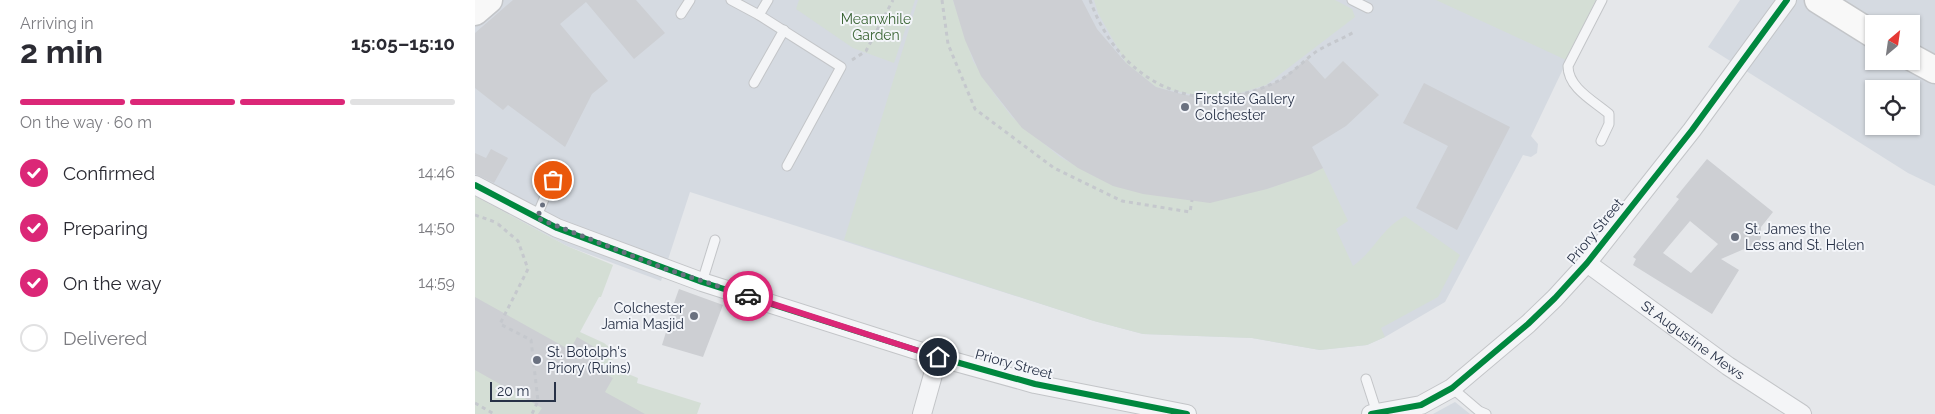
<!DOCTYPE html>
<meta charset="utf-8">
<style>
:root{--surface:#fff;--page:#f2f2f3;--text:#2b2b33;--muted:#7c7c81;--line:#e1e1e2;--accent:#db2777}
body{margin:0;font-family:Raleway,sans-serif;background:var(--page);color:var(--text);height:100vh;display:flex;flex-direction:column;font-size:19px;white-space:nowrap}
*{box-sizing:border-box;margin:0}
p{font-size:16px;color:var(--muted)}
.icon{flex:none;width:28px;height:28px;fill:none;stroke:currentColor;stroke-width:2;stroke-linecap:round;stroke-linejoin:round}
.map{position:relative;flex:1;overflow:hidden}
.drawer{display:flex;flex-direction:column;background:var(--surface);width:475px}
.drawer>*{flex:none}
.needle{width:32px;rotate:29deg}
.tools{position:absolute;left:1390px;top:15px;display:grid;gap:10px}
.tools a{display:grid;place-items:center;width:55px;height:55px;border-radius:0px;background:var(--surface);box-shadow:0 1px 4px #0004;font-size:25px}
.scale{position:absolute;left:15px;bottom:12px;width:66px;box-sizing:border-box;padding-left:5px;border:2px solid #283247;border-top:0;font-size:14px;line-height:18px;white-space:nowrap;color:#283247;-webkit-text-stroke:4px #f3f5f9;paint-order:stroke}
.pin{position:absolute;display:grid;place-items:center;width:42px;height:42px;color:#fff;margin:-21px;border:2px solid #fff;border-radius:50%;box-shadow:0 1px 5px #0007}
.courier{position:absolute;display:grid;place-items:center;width:50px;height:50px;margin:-25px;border:4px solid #db2777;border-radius:50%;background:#fff;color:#222;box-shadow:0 1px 6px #0007}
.head em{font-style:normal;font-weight:700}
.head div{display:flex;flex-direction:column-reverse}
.head{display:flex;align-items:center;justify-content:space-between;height:85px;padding:0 20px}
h1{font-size:32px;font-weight:700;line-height:38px}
.bar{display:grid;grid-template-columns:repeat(4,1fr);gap:8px 5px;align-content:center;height:60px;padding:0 20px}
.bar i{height:6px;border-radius:4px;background:var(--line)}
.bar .active{background:var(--accent)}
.bar p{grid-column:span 4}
ol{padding:0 20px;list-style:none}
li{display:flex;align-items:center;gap:15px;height:55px}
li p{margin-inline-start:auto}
li .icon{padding:5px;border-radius:50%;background:var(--accent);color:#fff;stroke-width:4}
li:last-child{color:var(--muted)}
li i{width:28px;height:28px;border:2px solid var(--line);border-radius:50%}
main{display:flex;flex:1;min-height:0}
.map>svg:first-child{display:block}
</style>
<main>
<section class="drawer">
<div class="head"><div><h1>2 min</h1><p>Arriving in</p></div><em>15:05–15:10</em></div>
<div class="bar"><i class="active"></i><i class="active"></i><i class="active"></i><i></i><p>On the way · 60 m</p></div>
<ol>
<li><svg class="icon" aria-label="check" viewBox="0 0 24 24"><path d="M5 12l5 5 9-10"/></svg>Confirmed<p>14:46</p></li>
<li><svg class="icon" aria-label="check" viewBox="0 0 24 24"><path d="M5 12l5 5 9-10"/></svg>Preparing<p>14:50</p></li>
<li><svg class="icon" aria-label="check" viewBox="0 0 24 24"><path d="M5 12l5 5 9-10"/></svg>On the way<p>14:59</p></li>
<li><i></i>Delivered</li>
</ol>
</section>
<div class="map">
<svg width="1460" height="414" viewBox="0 0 1460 414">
<rect width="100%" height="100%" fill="#e5e7ea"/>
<!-- built -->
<g fill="#d5dae1" fill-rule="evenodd">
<path d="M0,0H1121L1056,136L1063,144L1062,153L1056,157L1048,155L970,302L910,337L892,345L845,350L777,338L668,334L619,321L215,192L186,281L92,246L0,196Z"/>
<path d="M1265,0H1460V186L1433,173L1233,47ZM1399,24H1436V61H1399ZM1399,89H1436V126H1399Z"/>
<path d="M980,402L995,414H958Z"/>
</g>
<!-- green -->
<g fill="#d4ded5">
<path d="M324,0H440L419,63L378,48L321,9Z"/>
<path d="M443,0H478L498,61L520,95L537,117L585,157L623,178L792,189L848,168L873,221L861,229L878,266C898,252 908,227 930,216L985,255L963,297L906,328L910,337L892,345L845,350L777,338L668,334L619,321L369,240Z"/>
<path d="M619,0H860L877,9L880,17L791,85L762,94L733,98L681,87L651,63L623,13Z"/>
<path d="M961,0H1121L1091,60Z"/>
<path d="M0,196L92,246L138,265L126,297H124L105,332L129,343L139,351L136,367L163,378L162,383L226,403L222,414H0Z"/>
</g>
<!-- building -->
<g fill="#cdcfd3" fill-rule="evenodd">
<path d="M38,0H161L190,33L159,59L111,2L85,24L133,81L117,94L90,147L33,105L28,110L0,88V33Z"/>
<path d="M478,0H607L622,29L651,63L681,87L710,95L733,98L774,92L804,81L832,59L850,79L868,61L904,95L871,126L837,147L848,168L836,174L792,189L735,203L668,194L638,186L603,168L547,128L506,76L490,40Z"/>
<path d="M949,83L1035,127L982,230L941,208L973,146L928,123Z"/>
<path d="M16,149L33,158L19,183L0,174V153L11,158Z"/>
<path d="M1232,159L1298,212L1286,227V238L1283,243L1246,259L1264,270L1237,314L1158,265L1161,259L1158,257L1204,199L1201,197ZM1215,221L1243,244L1216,273L1188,253Z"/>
<path d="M204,289L248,305L228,357L187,345L192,329L190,328Z"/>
<path d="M0,297L95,350L102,337L128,352L119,368L138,378L130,392L170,414H63L67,408L0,370Z"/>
</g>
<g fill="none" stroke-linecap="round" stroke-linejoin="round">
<defs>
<g id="lane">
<path d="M256,0L284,15L366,67L312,166"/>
<path d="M877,0L893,8"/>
<path d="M206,14L215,0"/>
<path d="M284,15L293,0"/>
<path d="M279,83L309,30"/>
<path d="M1126,141L1134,124V114C1119,101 1093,88 1093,66L1127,0"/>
<path d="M61,218L77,180"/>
<path d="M227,282L240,240"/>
<path d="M891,379L902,413"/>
<path d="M977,388L1004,411L1011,414"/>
</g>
<g id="street">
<path d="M0,185L82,228L227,282L463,357L560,384L712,414"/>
<path id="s1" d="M1112,263L1253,366L1327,414"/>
<path d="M447,414L463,357"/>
<path d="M896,414L946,405L977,388L1053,324L1080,298L1112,263L1217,130L1312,0"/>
</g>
<g id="secondary">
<path d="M1343,0L1399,35"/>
<path d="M0,12L14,0"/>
<path d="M1436,57L1460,70"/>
</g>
</defs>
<!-- lane casing -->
<use href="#lane" stroke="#c3c5c8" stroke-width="11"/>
<!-- street casing -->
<use href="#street" stroke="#c3c5c8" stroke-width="20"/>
<!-- secondary casing -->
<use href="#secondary" stroke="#c3c5c8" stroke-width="29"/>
<!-- path -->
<g stroke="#c5c8cd" stroke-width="3" stroke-dasharray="4 4" stroke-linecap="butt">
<path d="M467,0L473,44L500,109L579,168L647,201L715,212L717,200"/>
<path d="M615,0C644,82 722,122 803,81C817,74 829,60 842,51C854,44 867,39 879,32"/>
<path d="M377,60L391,51L418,0"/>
<path d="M0,215L23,223"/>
<path d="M23,224L43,241L53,269L25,324L56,340L63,401L57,414"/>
<path d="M0,403L19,414"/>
</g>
<!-- lane -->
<use href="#lane" stroke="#f4f5f7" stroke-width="9"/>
<!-- street -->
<use href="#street" stroke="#f4f5f7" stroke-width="18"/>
<!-- secondary -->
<use href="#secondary" stroke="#f8f8f8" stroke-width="26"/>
<defs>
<g id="cycleway">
<path d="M0,185L82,228L227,282L463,357L560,384L712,414"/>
<path d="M896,414L946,405L977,388L1053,324L1080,298L1112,263L1217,130L1312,0"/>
</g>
</defs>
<!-- cycleway casing -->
<use href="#cycleway" stroke="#f3f5f9" stroke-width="9"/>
<!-- cycleway -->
<use href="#cycleway" stroke="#00873e" stroke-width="6"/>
</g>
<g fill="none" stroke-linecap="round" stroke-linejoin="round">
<!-- done -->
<path stroke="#6a7180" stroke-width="5" stroke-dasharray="0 9" d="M78,180L62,218L188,268L273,296"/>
<!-- route -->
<path stroke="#db2777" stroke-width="6" d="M273,296L463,357"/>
</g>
<!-- markers -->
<g fill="#6a7180" stroke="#f3f5f9" stroke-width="2">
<circle cx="710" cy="107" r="5"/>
<circle cx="1260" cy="237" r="5"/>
<circle cx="219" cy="316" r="5"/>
<circle cx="62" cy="360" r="5"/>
</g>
<g text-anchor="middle" stroke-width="4" stroke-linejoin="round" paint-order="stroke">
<!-- park labels -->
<g font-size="14" fill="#3a6434" stroke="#f3f5f9">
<text x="401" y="24">Meanwhile<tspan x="401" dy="16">Garden</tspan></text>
</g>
<!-- poi labels -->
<g font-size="14" fill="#283247" stroke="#f3f5f9" text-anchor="start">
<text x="720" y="104">Firstsite Gallery<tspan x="720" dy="16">Colchester</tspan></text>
<text x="1270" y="234">St. James the<tspan x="1270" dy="16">Less and St. Helen</tspan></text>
<text x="209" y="313" text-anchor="end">Colchester<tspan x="209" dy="16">Jamia Masjid</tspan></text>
<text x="72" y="357">St. Botolph's<tspan x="72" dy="16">Priory (Ruins)</tspan></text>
</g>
<!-- street labels -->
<g font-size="14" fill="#283247" stroke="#f3f5f9">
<text transform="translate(1120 231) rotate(-51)" y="5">Priory Street</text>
<text dy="5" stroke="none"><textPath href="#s1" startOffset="131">St Augustine Mews</textPath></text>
<text transform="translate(539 364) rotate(15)" y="5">Priory Street</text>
</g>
</g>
</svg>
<div class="tools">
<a><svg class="needle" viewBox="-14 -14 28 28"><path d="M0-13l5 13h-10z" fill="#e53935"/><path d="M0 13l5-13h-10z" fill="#7c7c81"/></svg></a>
<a><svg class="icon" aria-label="locate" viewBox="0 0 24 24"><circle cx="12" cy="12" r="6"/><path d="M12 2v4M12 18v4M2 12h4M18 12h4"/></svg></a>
</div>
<div class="scale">20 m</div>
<div class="pin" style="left:78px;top:180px;background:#ea580c"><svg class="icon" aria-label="bag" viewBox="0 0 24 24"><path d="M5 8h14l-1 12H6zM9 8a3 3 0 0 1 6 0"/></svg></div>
<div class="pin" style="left:463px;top:357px;background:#1f2937"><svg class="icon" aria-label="home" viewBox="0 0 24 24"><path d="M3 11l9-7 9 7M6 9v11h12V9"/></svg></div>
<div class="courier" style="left:273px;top:296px"><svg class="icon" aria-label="car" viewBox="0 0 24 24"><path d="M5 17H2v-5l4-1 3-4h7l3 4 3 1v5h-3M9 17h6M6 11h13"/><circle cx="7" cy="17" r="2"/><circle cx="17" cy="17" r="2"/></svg></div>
</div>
</main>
